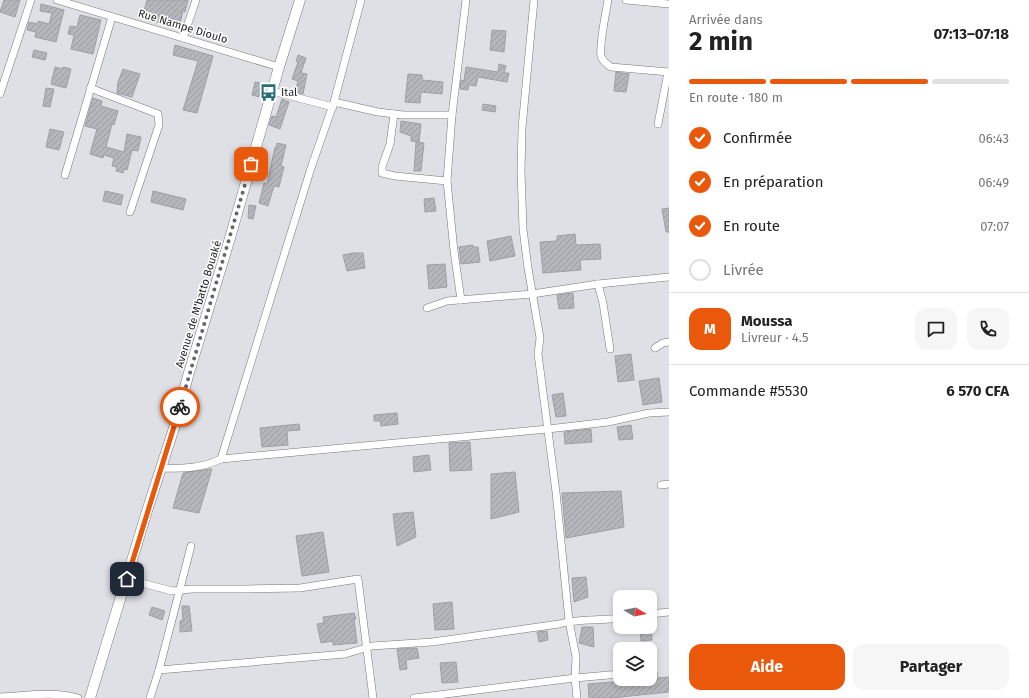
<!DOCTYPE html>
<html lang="fr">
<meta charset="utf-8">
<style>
:root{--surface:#fff;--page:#f6f6f6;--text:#222;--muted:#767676;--line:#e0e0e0;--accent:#ea580c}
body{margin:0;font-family:"Fira Sans",sans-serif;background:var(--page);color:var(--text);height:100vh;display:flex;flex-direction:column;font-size:15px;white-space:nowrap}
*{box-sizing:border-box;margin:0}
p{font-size:13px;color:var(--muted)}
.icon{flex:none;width:22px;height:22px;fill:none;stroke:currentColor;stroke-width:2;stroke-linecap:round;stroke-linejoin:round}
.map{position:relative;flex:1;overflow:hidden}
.sheet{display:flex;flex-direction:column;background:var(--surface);width:360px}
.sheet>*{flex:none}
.needle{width:26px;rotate:100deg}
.tools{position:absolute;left:613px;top:590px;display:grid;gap:8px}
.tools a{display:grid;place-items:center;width:44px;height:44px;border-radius:8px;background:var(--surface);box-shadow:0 2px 6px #0003;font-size:20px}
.pin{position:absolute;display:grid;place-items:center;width:34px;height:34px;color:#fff;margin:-17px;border-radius:8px;box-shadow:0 2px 6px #0006}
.courier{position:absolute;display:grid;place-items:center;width:40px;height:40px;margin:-20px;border:3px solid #ea580c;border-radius:50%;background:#fff;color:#222;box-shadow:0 1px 5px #0007}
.head em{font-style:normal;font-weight:700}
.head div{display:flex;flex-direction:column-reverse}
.head{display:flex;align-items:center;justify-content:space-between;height:68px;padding:0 20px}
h1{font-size:26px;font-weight:700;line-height:30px}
.bar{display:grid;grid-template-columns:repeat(4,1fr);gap:6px 4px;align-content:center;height:48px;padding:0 20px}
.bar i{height:5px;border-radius:3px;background:var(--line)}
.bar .selected{background:var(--accent)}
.bar p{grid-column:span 4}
.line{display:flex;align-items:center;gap:10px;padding:0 20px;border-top:1px solid var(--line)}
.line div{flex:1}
.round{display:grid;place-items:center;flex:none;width:42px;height:42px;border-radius:12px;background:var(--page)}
ol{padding:0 20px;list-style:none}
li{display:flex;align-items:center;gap:12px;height:44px}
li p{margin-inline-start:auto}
li .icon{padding:4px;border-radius:50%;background:var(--accent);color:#fff;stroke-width:4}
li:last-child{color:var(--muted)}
li i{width:22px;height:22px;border:2px solid var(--line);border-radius:50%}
.button{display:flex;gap:8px;margin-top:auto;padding:8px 20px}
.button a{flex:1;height:46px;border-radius:12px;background:var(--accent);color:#fff;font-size:16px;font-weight:700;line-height:46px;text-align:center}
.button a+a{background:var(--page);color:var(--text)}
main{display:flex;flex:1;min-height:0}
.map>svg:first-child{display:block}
</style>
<main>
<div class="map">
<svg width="669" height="698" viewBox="0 0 669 698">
<defs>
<pattern id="building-hatch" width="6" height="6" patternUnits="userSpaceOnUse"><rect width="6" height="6" fill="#b5b6bb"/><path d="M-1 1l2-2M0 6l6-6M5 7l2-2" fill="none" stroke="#9c9ca1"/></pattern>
</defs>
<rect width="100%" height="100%" fill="#dfe0e5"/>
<!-- building -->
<g fill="url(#building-hatch)" stroke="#9e9fa4">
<path d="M4,0H20L15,17L0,12Z"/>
<path d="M147,0H188L185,12L183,11L179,28L142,18Z"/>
<path d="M41,4L64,10L56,42L35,37L36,32L27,30L29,22L38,24V21L49,24L52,13L40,11Z"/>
<path d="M80,15L101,20L93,54L71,49L74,35L68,34L70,26L77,27Z"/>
<path d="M492,30L506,31L504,52L490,50Z"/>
<path d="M175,45L213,56L197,113L183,110L198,61L173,55Z"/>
<path d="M34,50L47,53L45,60L32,57Z"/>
<path d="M298,55L306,58L301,73L307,74L303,94L295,92L298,81L292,79L298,62L296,61Z"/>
<path d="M499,64L506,66L504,73H509L507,82L478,77L476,86L469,85L468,90L460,89L461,80L464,81L466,67L498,72Z"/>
<path d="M55,67L63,69V67L71,69L66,88L51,84Z"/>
<path d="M123,69L140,74L132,97L117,93L118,82Z"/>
<path d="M616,72L629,74L626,92L614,91Z"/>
<path d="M408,74L422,75V80L443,82L442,94L421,92L420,103L405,102Z"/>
<path d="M255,82L261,83L260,87H261L259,97L252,95Z"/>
<path d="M46,88L54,89L50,107L43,106Z"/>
<path d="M93,98L102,101L101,106L118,111L114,125L112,124L106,147L124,152L127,134L141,137L138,151L132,150L127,170L124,169L123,173L116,171L117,167L112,166L114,158L104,155L103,158L90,154L97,129L85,126Z"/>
<path d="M282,99L289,102L280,129L269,125L272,116L276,117Z"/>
<path d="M483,104L496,106L495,112L482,110Z"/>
<path d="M401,121L421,124L419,142L411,141V136L400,132Z"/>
<path d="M50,129L64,132L59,150L46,147Z"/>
<path d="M416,142L424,143L421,171H414Z"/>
<path d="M277,143L286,145L281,166L284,167L279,187L274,186L268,206L259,203L264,183L267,184L275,147L276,148Z"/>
<path d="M105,191L123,195L121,205L103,201Z"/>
<path d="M153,191L186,199L183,210L151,202Z"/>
<path d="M434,198L436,211L425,212L424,199Z"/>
<path d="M249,205L256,206L253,219L248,218Z"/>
<path d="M669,208V232H666L662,209Z"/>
<path d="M575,234L576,245L600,244L601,259L580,260L581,270L543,273L540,242L557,241V236Z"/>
<path d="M511,236L515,256L490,261L487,241Z"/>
<path d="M473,245V247H478L480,262L461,264L459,247Z"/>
<path d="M353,253H363L365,268L347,271L343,255Z"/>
<path d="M445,264L447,287L429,289L427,265Z"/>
<path d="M573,293L574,308L559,309L557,295Z"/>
<path d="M631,354L634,380L618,382L615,356Z"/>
<path d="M659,378L662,402L643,405L639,381Z"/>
<path d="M563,393L566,416L556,417L552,395Z"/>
<path d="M397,413L398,424L381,426L380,421H374V415Z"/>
<path d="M299,424L300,430L287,431L288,445L262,447L260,428Z"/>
<path d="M631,425L633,439L619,440L617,427Z"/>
<path d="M591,429L592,442L565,444L564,432Z"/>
<path d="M470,442L472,470L450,471L449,443Z"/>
<path d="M429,455L431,470L414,472L413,457Z"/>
<path d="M209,469H212L199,513L173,508L183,473Z"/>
<path d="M515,472L519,512L491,519V474Z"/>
<path d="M621,491L624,527L566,538L562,493Z"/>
<path d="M413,512L416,537L397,546L393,514Z"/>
<path d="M323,532L329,572L302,576L296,536Z"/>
<path d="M586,577L588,597L574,602L572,578Z"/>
<path d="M452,602L454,629L435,630L433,604Z"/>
<path d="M182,606H189L192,631L180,632V621L183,620Z"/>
<path d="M152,607L165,611L162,620L149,615Z"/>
<path d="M354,613L356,619H354L357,643L333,645V641L321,643L317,624L324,623L323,617Z"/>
<path d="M582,627H593L594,647L579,643Z"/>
<path d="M640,627H651L652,640L641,641Z"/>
<path d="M547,631L548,640L539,642L537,632Z"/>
<path d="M417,648L419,658L406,660L407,669L400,670L397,649Z"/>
<path d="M456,662L458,682L442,683L440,663Z"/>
<path d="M650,670L657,672V678L669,677V692L611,698H589L588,684L650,679Z"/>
</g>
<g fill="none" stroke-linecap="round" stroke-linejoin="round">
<defs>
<g id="street">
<path d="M57,0L279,67"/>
<path d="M534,0L522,128L521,171L523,229L528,268L540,338L538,354L556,492L569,621L576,657L575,678L577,698"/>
<path d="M608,0C606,12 599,45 601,56C602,61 607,64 611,67L669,72"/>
<path d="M626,0L669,4"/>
<path d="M183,38L196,0"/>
<path d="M90,88L158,114L159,125L130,212"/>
<path d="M272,91L333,107"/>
<path d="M0,94L31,0"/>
<path d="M334,102L378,112L403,115H452"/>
<path d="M394,114L390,144L382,167V173L395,176L447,181"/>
<path d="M658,124L668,72"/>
<path d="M65,175L112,17"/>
<path d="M598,284L603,303L610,349"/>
<path d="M461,300L454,251L447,181L452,115L466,0"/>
<path d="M427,308L447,301L532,294L598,284L669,277"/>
<path d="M655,348L663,343L669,342"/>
<path d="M221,459L311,168L334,102L361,0"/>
<path d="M161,468C183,469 202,468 221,459L548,429L608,422L649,413L669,412"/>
<path d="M661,485L669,484"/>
<path d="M127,579L172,591L192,589H245L300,588L358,579L373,698"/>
<path d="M650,614L669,612"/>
<path d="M159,670L345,654L372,646L432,642L559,624C579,618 600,621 620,618"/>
<path d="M0,697C25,696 53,691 78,698"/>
<path d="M150,698L159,670L191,546"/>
<path d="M414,698L575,678L620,674"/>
</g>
<path id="secondary" d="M90,698L147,511L175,425L188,376L230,238L279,67L300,0"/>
</defs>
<!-- street casing -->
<use href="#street" stroke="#76777b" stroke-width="8"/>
<!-- secondary casing -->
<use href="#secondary" stroke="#76777b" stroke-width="11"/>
<!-- street -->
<use href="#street" stroke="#fff" stroke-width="7"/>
<!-- secondary -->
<use href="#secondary" stroke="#fff" stroke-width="10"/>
</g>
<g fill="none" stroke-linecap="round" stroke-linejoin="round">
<!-- done -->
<path stroke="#656669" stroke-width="4" stroke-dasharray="0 7.2" d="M180,407L251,164"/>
<!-- route -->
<path stroke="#ea580c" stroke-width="5" d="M127,579L180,407"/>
</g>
<!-- icons -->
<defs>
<symbol id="bus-bare" viewBox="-9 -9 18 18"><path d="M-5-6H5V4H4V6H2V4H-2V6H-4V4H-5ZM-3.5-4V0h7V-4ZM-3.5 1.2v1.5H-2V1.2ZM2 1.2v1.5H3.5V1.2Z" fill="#266f79" stroke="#fff" stroke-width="2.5" paint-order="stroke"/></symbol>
</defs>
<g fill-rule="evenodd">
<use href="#bus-bare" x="256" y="80" width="25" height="25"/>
</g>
<g text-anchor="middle" stroke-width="3" stroke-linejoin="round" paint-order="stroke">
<!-- street labels -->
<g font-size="11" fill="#242526" stroke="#fff">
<text transform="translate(183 26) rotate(17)" y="4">Rue Nampe Dioulo</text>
<text transform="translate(198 304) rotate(-73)" y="4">Avenue de M'batto Bouaké</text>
</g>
<!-- poi labels -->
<g font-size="11" fill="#242526" stroke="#fff" text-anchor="start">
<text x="281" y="96">Ital</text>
</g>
</g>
</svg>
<div class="tools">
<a><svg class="needle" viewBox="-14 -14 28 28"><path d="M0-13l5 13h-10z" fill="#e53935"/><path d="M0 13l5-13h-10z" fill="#767676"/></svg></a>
<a><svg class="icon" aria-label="layers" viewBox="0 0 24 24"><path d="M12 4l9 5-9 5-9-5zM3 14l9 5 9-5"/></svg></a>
</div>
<div class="pin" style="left:251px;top:164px;background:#ea580c"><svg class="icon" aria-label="bag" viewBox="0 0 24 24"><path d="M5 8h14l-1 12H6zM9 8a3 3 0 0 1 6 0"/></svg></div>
<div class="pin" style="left:127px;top:579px;background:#1f2937"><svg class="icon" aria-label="home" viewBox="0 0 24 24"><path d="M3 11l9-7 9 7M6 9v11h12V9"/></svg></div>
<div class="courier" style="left:180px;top:407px"><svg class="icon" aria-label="bike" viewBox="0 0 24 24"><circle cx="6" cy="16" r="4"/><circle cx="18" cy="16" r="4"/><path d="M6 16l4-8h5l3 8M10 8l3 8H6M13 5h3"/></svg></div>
</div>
<section class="sheet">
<div class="head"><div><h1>2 min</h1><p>Arrivée dans</p></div><em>07:13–07:18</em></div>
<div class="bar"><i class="selected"></i><i class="selected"></i><i class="selected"></i><i></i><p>En route · 180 m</p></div>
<ol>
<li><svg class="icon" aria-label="check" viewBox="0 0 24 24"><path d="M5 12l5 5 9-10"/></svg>Confirmée<p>06:43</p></li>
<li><svg class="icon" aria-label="check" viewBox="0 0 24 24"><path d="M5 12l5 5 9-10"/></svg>En préparation<p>06:49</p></li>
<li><svg class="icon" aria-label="check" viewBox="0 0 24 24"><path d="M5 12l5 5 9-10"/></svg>En route<p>07:07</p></li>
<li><i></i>Livrée</li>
</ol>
<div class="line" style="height:72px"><b class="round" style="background:var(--accent);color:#fff">M</b><div><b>Moussa</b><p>Livreur · 4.5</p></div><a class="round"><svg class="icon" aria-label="chat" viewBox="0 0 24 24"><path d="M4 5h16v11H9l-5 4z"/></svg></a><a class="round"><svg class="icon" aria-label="phone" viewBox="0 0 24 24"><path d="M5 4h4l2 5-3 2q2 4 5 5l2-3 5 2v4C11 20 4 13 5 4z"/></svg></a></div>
<div class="line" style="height:52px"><div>Commande #5530</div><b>6 570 CFA</b></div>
<div class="button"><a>Aide</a><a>Partager</a></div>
</section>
</main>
